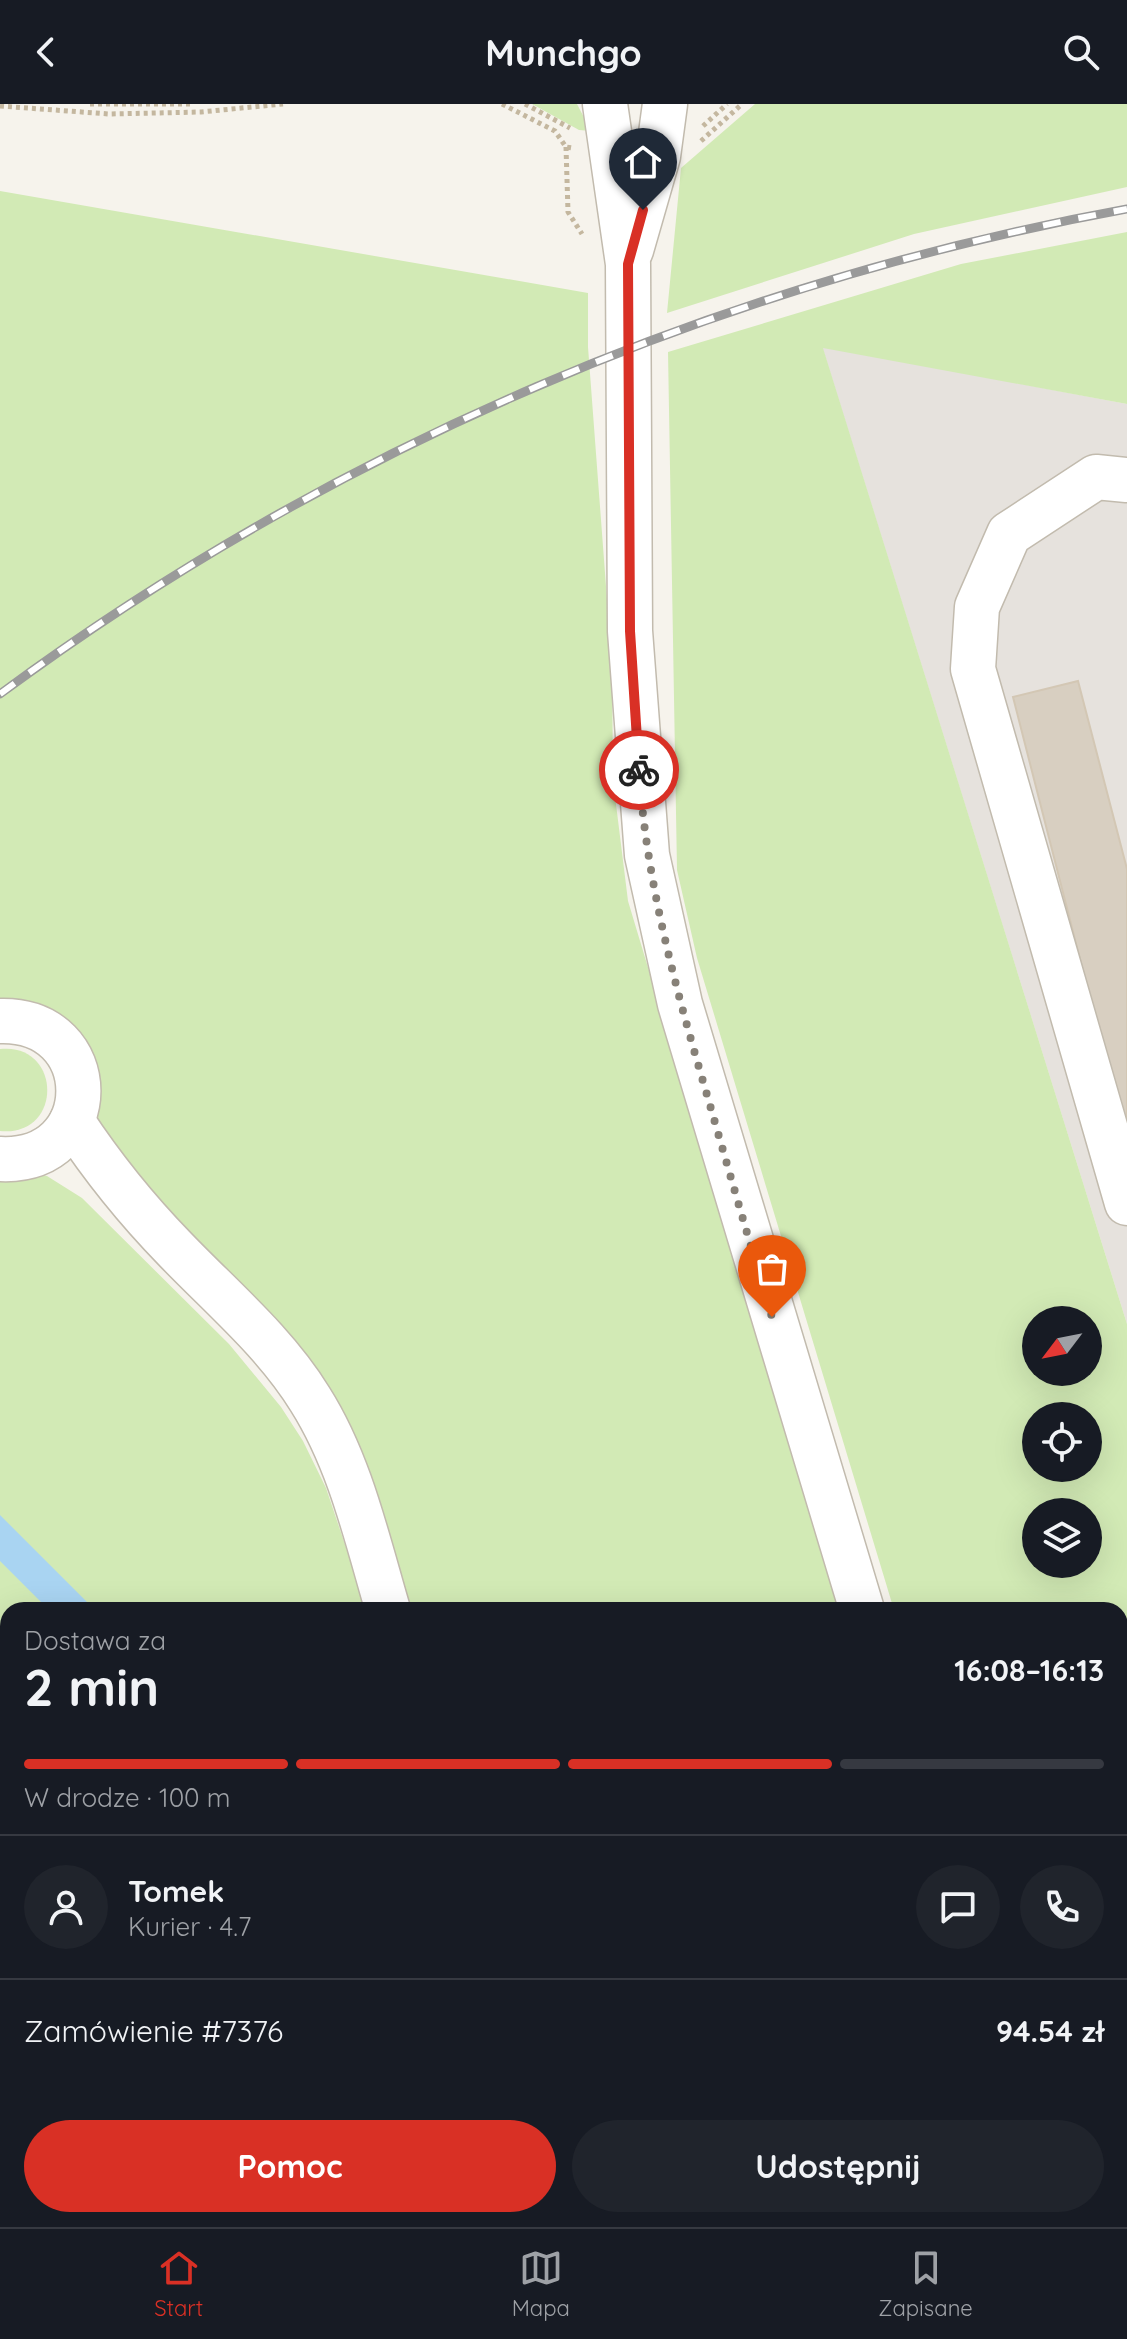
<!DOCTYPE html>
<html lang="pl">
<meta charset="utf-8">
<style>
:root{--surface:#171b24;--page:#20242c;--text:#f1f3f6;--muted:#9ea1a6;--line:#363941;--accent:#d93025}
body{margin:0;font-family:Quicksand,sans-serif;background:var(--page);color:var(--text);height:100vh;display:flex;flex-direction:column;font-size:30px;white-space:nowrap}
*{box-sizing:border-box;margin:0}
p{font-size:26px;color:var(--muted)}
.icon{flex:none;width:44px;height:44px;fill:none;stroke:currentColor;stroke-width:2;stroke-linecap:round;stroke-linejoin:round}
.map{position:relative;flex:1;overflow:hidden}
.panel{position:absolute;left:0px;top:1498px;width:1128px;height:626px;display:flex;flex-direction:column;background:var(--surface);border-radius:24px 24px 0 0;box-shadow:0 8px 32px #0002}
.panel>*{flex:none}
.needle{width:52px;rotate:238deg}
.tools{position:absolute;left:1022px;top:1202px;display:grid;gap:16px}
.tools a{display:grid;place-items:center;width:80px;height:80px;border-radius:50%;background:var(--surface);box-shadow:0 8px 32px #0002;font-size:40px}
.pin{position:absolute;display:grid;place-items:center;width:68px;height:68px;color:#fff;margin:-82px -34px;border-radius:50% 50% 50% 0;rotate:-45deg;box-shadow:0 0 8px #0007}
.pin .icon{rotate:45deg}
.courier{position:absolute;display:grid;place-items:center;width:80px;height:80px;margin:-40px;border:6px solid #d93025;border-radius:50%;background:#fff;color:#222;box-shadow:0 2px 10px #0007}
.headline em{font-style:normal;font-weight:700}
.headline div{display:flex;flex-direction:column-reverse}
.headline{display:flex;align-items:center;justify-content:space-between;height:136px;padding:0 24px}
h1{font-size:52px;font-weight:700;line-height:60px}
.bar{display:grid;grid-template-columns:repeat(4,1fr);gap:12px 8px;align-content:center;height:96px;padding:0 24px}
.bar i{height:10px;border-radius:6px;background:var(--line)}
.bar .selected{background:var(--accent)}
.bar p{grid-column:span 4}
.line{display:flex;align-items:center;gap:20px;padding:0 24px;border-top:2px solid var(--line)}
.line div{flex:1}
.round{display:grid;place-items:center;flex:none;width:84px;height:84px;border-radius:42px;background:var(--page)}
.action{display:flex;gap:16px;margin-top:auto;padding:16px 24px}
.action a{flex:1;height:92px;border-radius:48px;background:var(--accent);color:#fff;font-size:32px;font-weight:700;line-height:92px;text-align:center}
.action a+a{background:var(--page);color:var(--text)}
header{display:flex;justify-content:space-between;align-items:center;height:104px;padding:0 24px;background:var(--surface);font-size:36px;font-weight:700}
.tabs{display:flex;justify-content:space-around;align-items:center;height:112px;border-top:2px solid var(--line);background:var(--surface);font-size:22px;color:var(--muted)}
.tabs a{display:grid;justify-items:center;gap:4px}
.tabs .selected{color:var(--accent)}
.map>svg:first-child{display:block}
</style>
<header><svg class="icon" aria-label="back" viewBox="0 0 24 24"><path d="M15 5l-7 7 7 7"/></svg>Munchgo<svg class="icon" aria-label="search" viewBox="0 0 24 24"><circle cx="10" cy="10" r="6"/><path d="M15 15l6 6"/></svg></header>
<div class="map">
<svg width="1127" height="2123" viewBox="0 0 1127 2123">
<rect width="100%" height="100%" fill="#f6f3ec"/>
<!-- industrial -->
<path fill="#e6e2dd" d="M822,242L1127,300V1220Z"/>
<!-- green -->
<g fill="#d2eab5" fill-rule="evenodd">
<path d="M532,0H577L591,27L579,26Z"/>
<path d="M755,0H1127V83L914,130L667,209L681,64Z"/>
<path d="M0,87L588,189V243L612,562L613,676L628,797L841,1506H402L371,1396L107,1048L91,1000L0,900Z"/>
<path d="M1127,128V300L823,244L1127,1220V1930L1120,1932V1506H894L697,854L677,766L668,248L961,160ZM1036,1216H1088V1268H1036ZM1036,1312H1088V1364H1036ZM1036,1408H1088V1460H1036Z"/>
<path d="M0,945C62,938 64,1033 0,1027Z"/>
<path d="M27,1068L47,1072L82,1094L229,1240L281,1303L303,1337L326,1384L367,1506H8V1745L0,1737V1071Z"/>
<path d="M1127,1985V2123H1053L1052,2116H1120V1987Z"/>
<path d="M19,2116H1006V2123H9Z"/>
</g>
<!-- parking -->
<path fill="#e5e3e0" d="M0,1777L8,1785V2016L0,2024Z"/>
<!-- water -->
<path fill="#a9d4f2" d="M0,1411L95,1506H49L0,1457Z"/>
<!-- building -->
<path fill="#d8cfc1" stroke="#d3c7b4" stroke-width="2" d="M1078,577L1127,765V1039L1013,593Z"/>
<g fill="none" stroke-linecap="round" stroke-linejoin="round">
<defs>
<g id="minor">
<path d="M605,0L628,160L630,527L647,751L680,900L862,1506"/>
<path d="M631,146L658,52L665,0"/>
<path d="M1127,376L1096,373L1009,430L977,503L973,565L1127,1099"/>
<path d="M0,917C104,914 105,1060 0,1055"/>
<path d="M72,1017C103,1064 136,1105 175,1145C221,1193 275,1238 310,1295C350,1358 367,1435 388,1506"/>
<path d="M1120,1963L1127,1961"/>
<path d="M0,2083L8,2080"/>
<path d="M1030,2116L1031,2123"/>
</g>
</defs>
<!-- minor casing -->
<use href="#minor" stroke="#c2bbae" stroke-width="47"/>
<!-- path -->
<g stroke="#c4b79f" stroke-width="5" stroke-dasharray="4 4" stroke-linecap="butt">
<path d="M90,0H193"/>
<path d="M502,0L555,27L566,43L572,44"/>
<path d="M525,0L570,24"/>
<path d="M0,2L109,10L201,8L283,0"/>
<path d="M703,22L727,0"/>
<path d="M701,37L742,0"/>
<path d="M566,43L568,108L582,130"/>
</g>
<!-- minor -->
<use href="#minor" stroke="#fff" stroke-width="44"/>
<defs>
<path id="rail" d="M0,590C333,344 720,179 1127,105"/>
</defs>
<!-- rail casing -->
<use href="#rail" stroke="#9a9a9a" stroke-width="9"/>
<!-- rail -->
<use href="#rail" stroke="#fff" stroke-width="6" stroke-dasharray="18" stroke-linecap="butt"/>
</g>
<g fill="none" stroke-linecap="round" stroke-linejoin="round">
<!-- done -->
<path stroke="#878178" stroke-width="8" stroke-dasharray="0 14.4" d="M639,666C646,775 674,879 705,984C727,1060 749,1137 772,1213"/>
<!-- route -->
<path stroke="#d93025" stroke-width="10" d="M639,666L630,527L628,160L643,106"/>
</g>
</svg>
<div class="tools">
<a><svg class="needle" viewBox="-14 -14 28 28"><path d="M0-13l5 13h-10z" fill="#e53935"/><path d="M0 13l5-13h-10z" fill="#9ea1a6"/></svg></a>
<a><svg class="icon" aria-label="locate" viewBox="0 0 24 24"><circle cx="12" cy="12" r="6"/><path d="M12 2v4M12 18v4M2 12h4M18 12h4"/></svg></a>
<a><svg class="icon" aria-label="layers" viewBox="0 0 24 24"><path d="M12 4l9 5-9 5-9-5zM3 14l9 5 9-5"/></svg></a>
</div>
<div class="pin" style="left:772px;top:1213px;background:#ea580c"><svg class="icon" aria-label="bag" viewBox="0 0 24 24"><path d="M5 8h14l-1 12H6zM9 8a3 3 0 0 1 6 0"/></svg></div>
<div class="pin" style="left:643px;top:106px;background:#1f2937"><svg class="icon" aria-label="home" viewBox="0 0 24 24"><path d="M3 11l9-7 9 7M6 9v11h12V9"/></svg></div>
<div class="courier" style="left:639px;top:666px"><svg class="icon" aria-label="bike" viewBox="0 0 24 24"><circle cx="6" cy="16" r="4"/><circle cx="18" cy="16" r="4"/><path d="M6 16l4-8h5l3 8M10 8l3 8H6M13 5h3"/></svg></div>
<section class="panel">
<div class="headline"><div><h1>2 min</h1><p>Dostawa za</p></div><em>16:08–16:13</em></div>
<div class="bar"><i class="selected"></i><i class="selected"></i><i class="selected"></i><i></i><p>W drodze · 100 m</p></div>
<div class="line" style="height:144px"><a class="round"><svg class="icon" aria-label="person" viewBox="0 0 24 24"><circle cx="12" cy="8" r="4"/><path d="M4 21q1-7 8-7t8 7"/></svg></a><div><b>Tomek</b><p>Kurier · 4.7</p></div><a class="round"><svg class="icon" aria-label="chat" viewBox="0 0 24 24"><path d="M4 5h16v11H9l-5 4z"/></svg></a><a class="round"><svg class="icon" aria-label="phone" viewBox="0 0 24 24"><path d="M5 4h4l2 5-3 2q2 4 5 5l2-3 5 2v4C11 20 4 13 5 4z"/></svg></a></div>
<div class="line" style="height:104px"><div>Zamówienie #7376</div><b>94.54 zł</b></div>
<div class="action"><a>Pomoc</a><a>Udostępnij</a></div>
</section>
</div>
<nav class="tabs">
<a class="selected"><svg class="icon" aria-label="home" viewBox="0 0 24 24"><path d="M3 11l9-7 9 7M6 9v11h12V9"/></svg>Start</a>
<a><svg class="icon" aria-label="map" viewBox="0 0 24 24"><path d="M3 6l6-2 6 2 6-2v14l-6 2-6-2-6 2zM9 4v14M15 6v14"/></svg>Mapa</a>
<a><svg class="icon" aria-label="saved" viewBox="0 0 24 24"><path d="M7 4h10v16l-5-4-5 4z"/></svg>Zapisane</a>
</nav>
